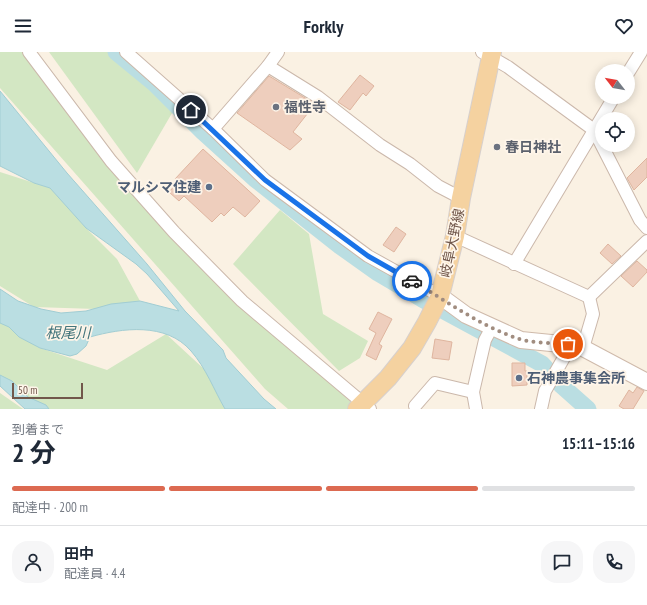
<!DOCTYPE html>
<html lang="ja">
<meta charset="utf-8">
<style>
:root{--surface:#fff;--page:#f6f6f7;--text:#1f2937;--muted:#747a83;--line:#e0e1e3;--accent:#dc6a51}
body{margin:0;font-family:"PT Sans Narrow","Noto Sans JP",sans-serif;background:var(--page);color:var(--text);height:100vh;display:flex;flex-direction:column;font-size:15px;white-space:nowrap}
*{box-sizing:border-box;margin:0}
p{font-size:13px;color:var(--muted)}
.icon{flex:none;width:22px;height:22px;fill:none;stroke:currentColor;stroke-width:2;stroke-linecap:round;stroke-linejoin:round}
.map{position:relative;height:357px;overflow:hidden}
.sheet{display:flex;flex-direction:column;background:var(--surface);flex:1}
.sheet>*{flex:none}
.needle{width:26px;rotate:301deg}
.fabs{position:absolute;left:595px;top:12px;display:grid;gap:8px}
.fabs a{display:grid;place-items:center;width:40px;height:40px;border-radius:50%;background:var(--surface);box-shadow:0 2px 10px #0003;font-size:20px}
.scale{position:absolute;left:12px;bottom:10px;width:71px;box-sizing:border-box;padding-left:4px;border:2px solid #71574b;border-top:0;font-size:11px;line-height:14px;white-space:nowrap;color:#71574b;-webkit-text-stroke:3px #fef5e9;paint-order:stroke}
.pin{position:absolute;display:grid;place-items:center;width:34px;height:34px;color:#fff;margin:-17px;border:2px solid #fff;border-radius:50%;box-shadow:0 1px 4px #0007}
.courier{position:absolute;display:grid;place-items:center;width:40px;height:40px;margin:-20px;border:3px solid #1a73e8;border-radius:50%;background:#fff;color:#222;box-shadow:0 1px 5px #0007}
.summary em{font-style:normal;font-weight:700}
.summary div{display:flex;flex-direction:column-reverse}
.summary{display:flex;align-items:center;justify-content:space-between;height:68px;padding:0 12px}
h1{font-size:26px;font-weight:700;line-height:30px}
.bar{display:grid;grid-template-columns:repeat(4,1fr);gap:6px 4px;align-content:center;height:48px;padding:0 12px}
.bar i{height:5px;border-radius:3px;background:var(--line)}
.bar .active{background:var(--accent)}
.bar p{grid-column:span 4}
.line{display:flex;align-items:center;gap:10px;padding:0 12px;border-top:1px solid var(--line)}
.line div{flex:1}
.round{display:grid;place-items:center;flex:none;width:42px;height:42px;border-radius:16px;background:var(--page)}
header{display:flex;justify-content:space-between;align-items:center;height:52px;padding:0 12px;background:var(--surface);font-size:18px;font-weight:700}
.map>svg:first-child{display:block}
</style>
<header><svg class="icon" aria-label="menu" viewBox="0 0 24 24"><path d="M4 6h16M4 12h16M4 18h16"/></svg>Forkly<svg class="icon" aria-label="heart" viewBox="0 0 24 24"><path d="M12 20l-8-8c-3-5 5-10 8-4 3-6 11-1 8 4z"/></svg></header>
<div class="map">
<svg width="647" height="357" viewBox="0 0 647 357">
<rect width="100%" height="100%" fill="#faf1e3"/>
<!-- green -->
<g fill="#d3e7c3">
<path d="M0,0H22L119,126L250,261L359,357H288L265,337L0,36Z"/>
<path d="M49,0H113L175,56L137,121Z"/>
<path d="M0,120L50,136L86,176L117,207L140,249L96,257L34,255L0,234Z"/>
<path d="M280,158L309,182L323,262L368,289L360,306L339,319L233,212Z"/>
<path d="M0,267L40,296L107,318L166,282L204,317L231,357H41L0,327Z"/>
<path d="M0,341L23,357H0Z"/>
</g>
<!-- water -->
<g fill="#badee2" stroke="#a1cdd3">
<path d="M0,39L67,121L147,212L185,259L223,298L226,306L264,347L276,357H225C214,338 206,316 191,299C166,270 122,276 90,285L86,294L77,302L70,304L40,296L19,285L9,275L0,271V237L18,249L41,257L61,261L86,259L111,252L140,249L179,259L147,222L136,212L86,176L50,136L34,131L0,114Z"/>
<path d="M0,323L12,329L28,345L46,353L49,357H25L0,334Z"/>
</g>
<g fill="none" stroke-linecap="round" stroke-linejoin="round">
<!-- river -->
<path stroke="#badee2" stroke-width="17" d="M116,0L155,32L203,80L255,127L340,194L378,221L422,247L542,312L562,334L588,357"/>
</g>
<!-- building -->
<g fill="#eecebd" stroke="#dfb59f">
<path d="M360,23L374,34L366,44L363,41L350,58L338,50Z"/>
<path d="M269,24L315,52L293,80L302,87L290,98L237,61Z"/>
<path d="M203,97L260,149L245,165L233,155L224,164L221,161L212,170L184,144L179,149L169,140L178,130L175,127Z"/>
<path d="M647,106V125L634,138L627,126Z"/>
<path d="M396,175L406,182L394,200L383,193Z"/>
<path d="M608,192L621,204L612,212L600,201Z"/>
<path d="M637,209L647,218V220L633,235L621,224Z"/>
<path d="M378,260L392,267L379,292L382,294L376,308L366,303L376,281L369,277Z"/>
<path d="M435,287L452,290L449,308L432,306Z"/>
<path d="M512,311H525V319H527V333L512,334Z"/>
<path d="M637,335L644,339L633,357H624L619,354L629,338L633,341Z"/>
</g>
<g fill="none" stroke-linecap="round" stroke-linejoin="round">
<defs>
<g id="street">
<path d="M29,0L111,109L174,180L242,249L370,357"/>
<path d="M126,0L213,77L265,128L368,204L440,244"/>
<path d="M482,0L508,15L594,78L640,168L647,176"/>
<path d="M268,14L318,45L380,93L410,112L438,134L461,146"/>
<path d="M628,21L641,0"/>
<path d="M213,77L268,14L278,0"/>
<path d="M455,184L589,245"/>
<path d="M514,212L614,45"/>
<path d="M589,245L647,189"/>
<path d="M583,296L593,262L589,245"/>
<path d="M415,354L435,331L473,340"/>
<path d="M476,357L473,340L485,288L492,275"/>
<path d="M541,357L545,339L571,293"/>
</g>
<path id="secondary" d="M440,244L466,263L521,288L571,293L583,296L647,330"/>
<path id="primary" d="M357,357L388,326L412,296L427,270L440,244L455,184L461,146L492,0"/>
</defs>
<!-- street casing -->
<use href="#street" stroke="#cbb8ab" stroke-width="14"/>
<!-- secondary casing -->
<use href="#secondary" stroke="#cfbaab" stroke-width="18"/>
<!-- primary casing -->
<use href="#primary" stroke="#d7d0cd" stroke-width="20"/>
<!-- street -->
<use href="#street" stroke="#fff" stroke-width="12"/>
<!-- secondary -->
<use href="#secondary" stroke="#fff" stroke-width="16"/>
<!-- primary -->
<use href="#primary" stroke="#f5d2a0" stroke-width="18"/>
</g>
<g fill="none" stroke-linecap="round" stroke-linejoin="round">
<!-- done -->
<path stroke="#a18d80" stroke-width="4" stroke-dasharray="0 7.2" d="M412,229C447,249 480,274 519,287C531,291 555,291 568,292"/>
<!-- route -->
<path stroke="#1a73e8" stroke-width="5" d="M191,58L265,128L368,204L412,229"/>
</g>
<!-- markers -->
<g fill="#6b7280" stroke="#fef5e9" stroke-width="1.5">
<circle cx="276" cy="55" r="4"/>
<circle cx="497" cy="95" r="4"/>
</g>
<g fill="#5c6f8a" stroke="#fef5e9" stroke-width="1.5">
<circle cx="209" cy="135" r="4"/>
<circle cx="519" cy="326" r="4"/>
</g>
<g text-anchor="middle" stroke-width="3.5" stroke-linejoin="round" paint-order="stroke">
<!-- worship labels -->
<g font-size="14" font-weight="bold" fill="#5b616d" stroke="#fef5e9" text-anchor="start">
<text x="284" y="60">福性寺</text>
<text x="505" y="100">春日神社</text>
</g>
<!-- service labels -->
<g font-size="14" font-weight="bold" fill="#4e5e75" stroke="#fef5e9" text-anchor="end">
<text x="201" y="140">マルシマ住建</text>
<text x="527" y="331" text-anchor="start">石神農事集会所</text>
</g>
<!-- street labels -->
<g font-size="14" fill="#71574b" stroke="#fef5e9">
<text transform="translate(452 191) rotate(-78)" y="5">岐阜大野線</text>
</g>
<!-- water labels -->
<g font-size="15" font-style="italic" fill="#43757c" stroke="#fef5e9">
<text x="68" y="286">根尾川</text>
</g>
</g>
</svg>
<div class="fabs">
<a><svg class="needle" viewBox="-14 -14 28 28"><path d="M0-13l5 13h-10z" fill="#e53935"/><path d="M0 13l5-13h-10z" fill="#747a83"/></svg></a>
<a><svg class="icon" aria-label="locate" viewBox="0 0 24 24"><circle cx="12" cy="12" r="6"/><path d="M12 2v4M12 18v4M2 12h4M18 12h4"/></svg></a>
</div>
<div class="scale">50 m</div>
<div class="pin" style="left:568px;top:292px;background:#ea580c"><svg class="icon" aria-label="bag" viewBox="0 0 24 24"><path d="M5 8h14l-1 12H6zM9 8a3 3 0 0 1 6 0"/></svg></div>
<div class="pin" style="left:191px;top:58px;background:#1f2937"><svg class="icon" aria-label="home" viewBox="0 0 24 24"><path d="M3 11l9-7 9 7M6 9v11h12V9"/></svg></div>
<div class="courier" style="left:412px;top:229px"><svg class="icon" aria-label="car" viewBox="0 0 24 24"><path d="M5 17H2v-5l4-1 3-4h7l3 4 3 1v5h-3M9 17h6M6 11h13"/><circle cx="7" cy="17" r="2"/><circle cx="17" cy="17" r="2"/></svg></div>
</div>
<section class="sheet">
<div class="summary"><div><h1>2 分</h1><p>到着まで</p></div><em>15:11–15:16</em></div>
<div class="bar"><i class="active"></i><i class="active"></i><i class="active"></i><i></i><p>配達中 · 200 m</p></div>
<div class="line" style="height:72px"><a class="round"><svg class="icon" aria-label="person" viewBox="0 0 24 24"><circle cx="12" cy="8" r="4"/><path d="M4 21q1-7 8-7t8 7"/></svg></a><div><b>田中</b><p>配達員 · 4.4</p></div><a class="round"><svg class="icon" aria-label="chat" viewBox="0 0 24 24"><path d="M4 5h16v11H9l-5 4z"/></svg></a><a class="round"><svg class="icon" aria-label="phone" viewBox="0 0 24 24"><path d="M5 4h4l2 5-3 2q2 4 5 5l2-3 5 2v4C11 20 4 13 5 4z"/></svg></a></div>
</section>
